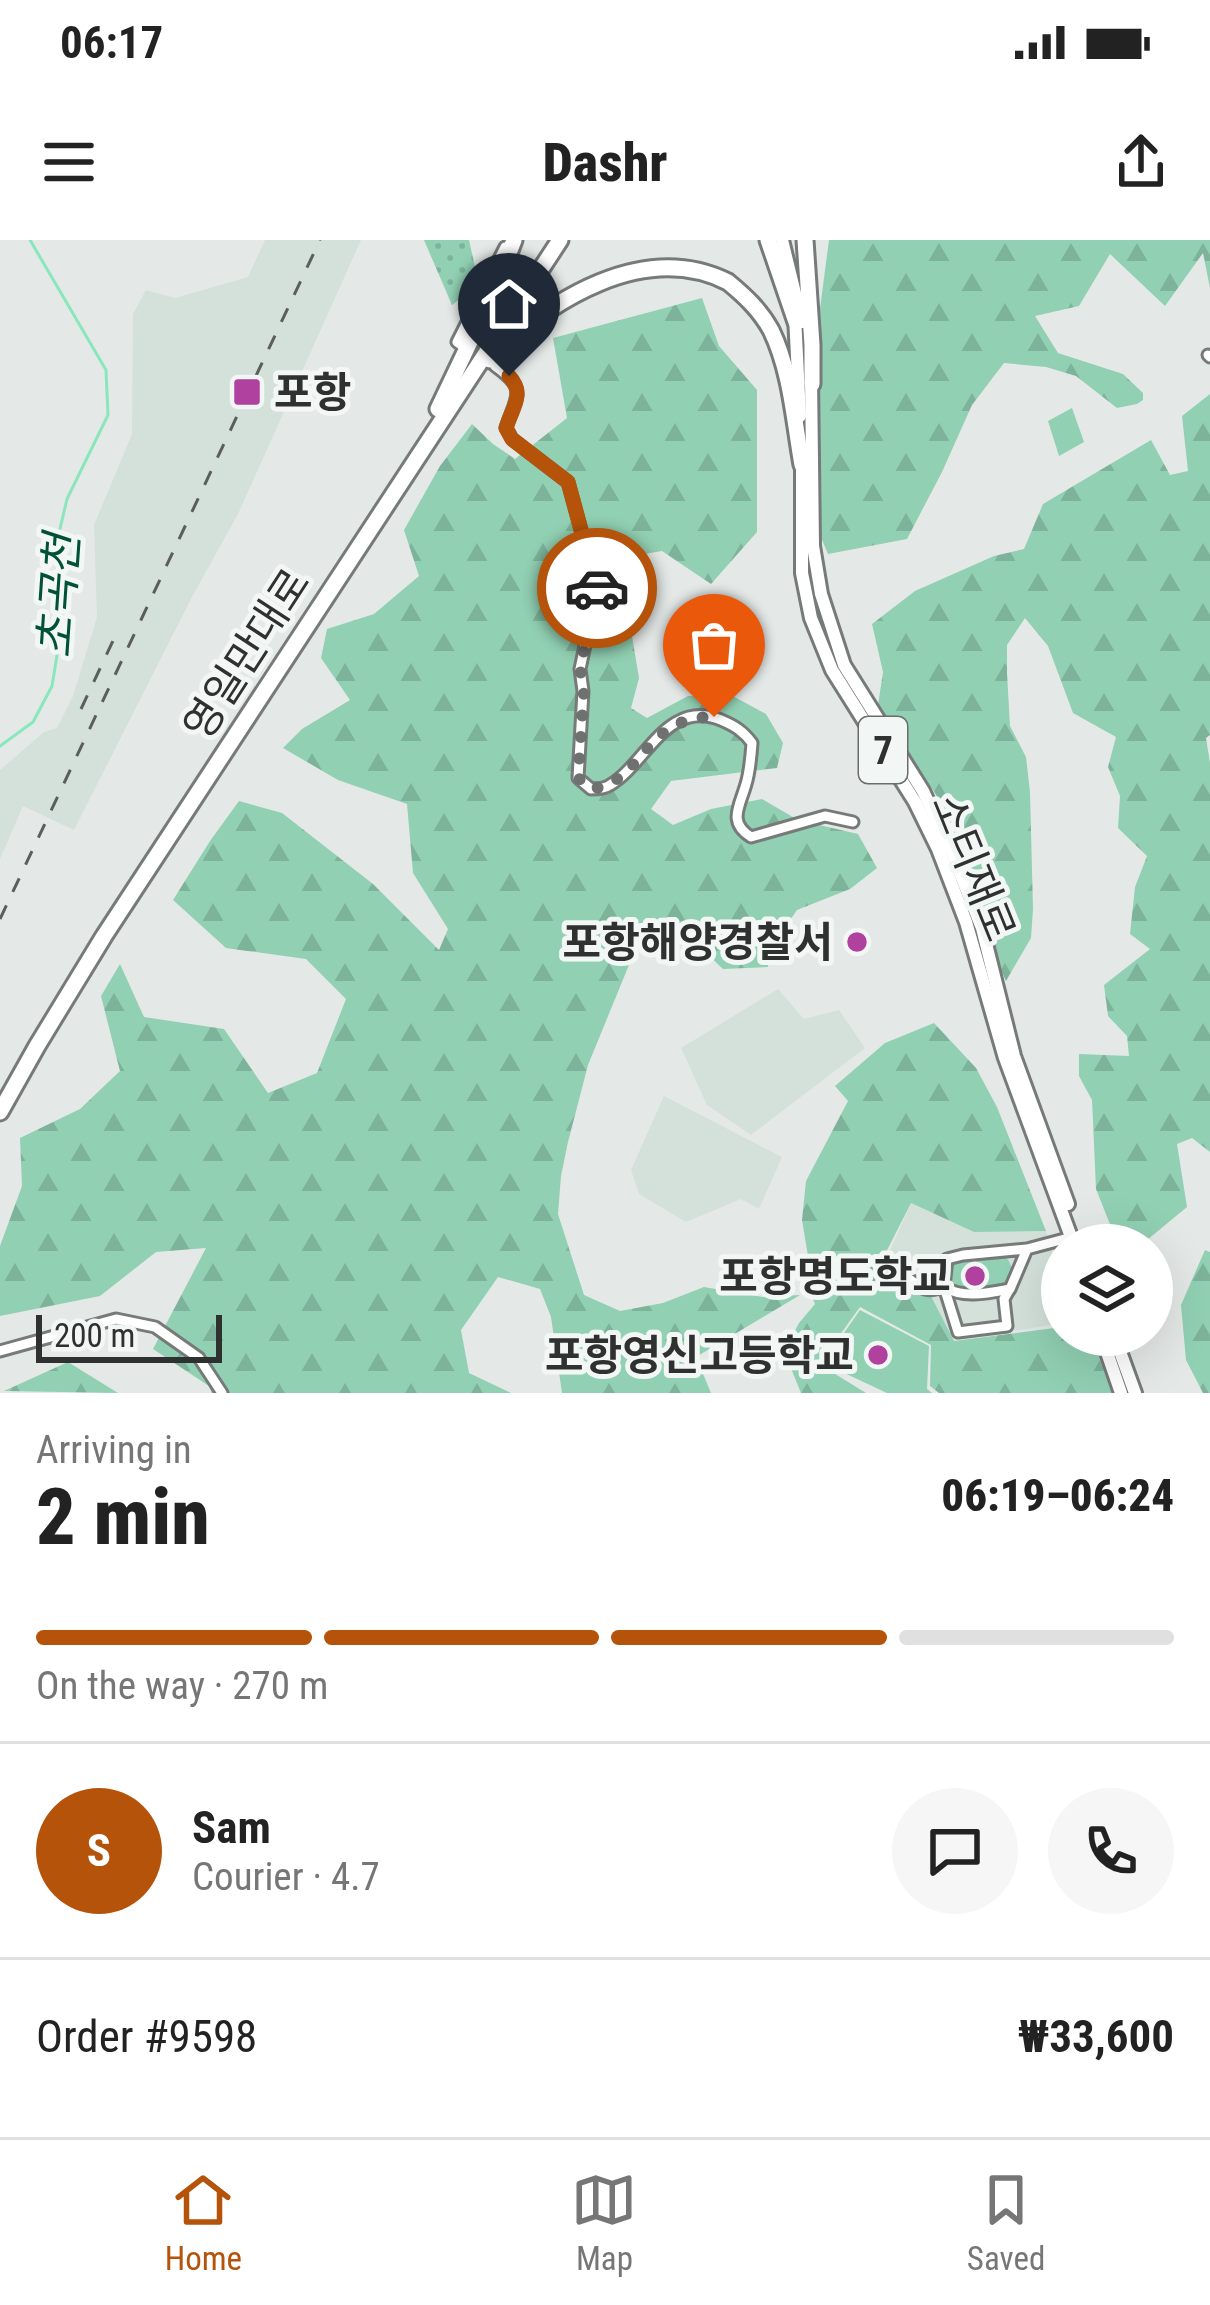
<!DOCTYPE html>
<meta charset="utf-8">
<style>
:root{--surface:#fff;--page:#f6f6f6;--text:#222;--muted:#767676;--line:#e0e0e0;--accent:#b45309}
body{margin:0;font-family:"Roboto Condensed","Noto Sans KR",sans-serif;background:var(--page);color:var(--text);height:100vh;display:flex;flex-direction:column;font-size:45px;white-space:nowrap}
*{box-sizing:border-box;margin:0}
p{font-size:39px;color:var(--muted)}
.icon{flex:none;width:66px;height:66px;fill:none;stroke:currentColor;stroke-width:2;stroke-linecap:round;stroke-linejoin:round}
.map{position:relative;height:1153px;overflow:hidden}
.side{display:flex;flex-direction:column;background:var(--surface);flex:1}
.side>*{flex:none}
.buttons{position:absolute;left:1041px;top:984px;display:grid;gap:24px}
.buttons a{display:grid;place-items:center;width:132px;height:132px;border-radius:50%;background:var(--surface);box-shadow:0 12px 48px #0002;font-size:60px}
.scale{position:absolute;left:36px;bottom:30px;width:186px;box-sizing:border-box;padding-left:12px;border:6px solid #2f3130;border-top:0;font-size:33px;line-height:42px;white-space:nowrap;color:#2f3130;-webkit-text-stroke:9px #f2f6f4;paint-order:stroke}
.pin{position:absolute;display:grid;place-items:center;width:102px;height:102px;color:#fff;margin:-123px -51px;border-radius:50% 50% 50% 0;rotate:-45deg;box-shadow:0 0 12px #0007}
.pin .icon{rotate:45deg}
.courier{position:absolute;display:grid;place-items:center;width:120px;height:120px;margin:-60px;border:9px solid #b45309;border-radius:50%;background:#fff;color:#222;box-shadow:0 3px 15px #0007}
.summary em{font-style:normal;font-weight:800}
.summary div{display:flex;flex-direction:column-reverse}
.summary{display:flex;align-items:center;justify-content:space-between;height:204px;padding:0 36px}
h1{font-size:78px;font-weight:800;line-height:90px}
.bar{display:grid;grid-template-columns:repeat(4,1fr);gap:18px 12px;align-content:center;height:144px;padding:0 36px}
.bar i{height:15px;border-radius:9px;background:var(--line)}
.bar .selected{background:var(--accent)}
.bar p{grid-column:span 4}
.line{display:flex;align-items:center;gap:30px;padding:0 36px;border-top:3px solid var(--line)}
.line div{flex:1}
.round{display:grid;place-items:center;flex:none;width:126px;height:126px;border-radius:63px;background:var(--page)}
.status{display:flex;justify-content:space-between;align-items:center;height:84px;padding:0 60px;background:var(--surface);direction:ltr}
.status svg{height:33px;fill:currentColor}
header{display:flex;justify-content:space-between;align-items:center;height:156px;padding:0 36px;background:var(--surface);font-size:54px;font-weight:800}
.dock{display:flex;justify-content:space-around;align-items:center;height:168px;border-top:3px solid var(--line);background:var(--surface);font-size:33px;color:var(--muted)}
.dock a{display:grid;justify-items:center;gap:6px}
.dock .selected{color:var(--accent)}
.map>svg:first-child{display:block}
</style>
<div class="status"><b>06:17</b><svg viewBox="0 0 49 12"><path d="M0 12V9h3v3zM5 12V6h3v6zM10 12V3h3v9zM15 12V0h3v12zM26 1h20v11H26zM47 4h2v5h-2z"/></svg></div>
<header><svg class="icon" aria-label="menu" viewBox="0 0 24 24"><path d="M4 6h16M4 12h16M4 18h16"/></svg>Dashr<svg class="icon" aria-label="share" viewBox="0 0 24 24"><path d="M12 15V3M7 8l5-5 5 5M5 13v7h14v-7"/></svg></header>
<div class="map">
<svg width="1210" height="1153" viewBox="0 0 1210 1153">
<defs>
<pattern id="grass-dots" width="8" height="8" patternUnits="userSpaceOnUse" patternTransform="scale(3)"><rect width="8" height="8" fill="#91d0b3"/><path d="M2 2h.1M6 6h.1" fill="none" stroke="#7db39a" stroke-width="1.8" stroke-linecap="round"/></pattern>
<pattern id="forest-firs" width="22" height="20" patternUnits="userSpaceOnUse" patternTransform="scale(3)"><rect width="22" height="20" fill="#91d0b3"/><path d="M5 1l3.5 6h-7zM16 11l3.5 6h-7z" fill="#7db39a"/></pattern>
</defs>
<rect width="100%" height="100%" fill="#e4e9e7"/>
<!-- built -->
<g fill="#d4e1da">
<path d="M265,0H361L239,272L192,357L74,590L23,566L0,619V530L44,492L57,488L73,456L97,377L94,285L132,194L133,74L146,50L175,58L248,37Z"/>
<path d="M778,749L804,779L839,770L865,808L751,895L707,865L681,808Z"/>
<path d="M664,856L782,917L759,969L741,959L686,982L639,954L631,930Z"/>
<path d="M911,963L974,992L1046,991L1062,1042V1083L954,1101L931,1056L903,1047L881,1030Z"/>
</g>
<!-- grass -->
<path fill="url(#grass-dots)" d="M424,0H469L479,45L452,65Z"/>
<!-- forest -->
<g fill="url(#forest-firs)">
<path d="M829,0H1210V48L1203,13L1165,66L1110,14L1079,66L1035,76L1058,113L1123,134L1143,153V160L1137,164L1117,168L1076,136L1046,127L1004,123L972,165L942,232L907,299L828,314L816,286L813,122Z"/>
<path d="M702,58L719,106L757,150V292L711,344L662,311L627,317V366L639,438L631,468L647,478L688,456L731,455L766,474L783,503L777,528L671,541L651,569L673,585L711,569L762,559L798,580L858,594L877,628L850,649L797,670L770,709L768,727L723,729L674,683L638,703L588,825L568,902L561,936L558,974L584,1055L620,1071L663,1063L704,1047L763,1057L800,1055L696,1117L711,1153H562L551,1077L540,1049L498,1037L461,1090L469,1133L511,1153H212L209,1146L153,1109L206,1008L156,1012L100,1056L0,1076V1006L22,946L20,898L80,869L120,831L101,756L120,724L144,777L224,789L268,853L317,833L346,759L306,719L226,708L173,660L210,601L239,561L282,573L373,644L439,710L448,689L413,633L407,564L338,540L283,508L302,489L350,460L321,418L327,389L374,374L419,336L404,290L440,226L472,184L493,204L515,219L567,178L553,98Z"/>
<path d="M1210,154V495L1206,498L1210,523V912L1192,898L1177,904L1187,967L1141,1005H1127L1115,997L1096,949L1092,860L1079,836V814L1129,816L1127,796L1108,776L1104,745L1150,709L1130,694L1135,647L1147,616L1118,588L1120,556L1108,527L1116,497L1073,473L1048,406L1025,378L1007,405V433L1010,486L1026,517L1030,552L1033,669L1031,698L1006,741L945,608L942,564L878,465L883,432L872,384L915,351L994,316L1024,309L1043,264L1151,200L1170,235L1188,231L1182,176Z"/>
<path d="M934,783L976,828L997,867L1046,991L974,992L911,963L877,1030L903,1047L931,1056L954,1101L1062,1087V1095H1091L1112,1153H939L930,1146L931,1105L860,1067L819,1124L866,1153H801L784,1111L799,1083L815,1064L807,1046L808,1016L802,980L806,941L848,861L835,846L885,803Z"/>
<path d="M1205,1010L1210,1012V1153H1203L1186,1120L1181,1065Z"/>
<path d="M68,1122L118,1153L4,1151Z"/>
</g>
<!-- green -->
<g fill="#91d0b3">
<path d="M1072,168L1084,202L1059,216L1048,181Z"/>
<path d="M1000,1015L1006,1017C1015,1028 1012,1037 1003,1046C984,1049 964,1057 948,1045L950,1025L957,1021Z"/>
<path d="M860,1070L929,1106L927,1149L932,1153H887L823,1123Z"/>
</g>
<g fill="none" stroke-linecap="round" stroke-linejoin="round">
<!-- stream -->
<path stroke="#89e6bd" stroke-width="3" d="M0,506L33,482L52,446L61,391L55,310L67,259L108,175L106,130L30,0"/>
<defs>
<g id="minor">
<path d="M464,107L457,102L505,7"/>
<path d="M1208,115L1210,117"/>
<path d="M495,126C528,150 517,154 506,188L512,199L568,242L597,349L580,429L583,451L578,538L591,549C597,549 606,548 610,545C646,524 667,458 721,480C735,486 743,491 752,503C751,517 750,531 746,544C740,566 727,582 751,597L825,576L853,582"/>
<path d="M1027,1009L1010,1049C989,1053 963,1059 944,1047L947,1019L963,1015L1027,1009L1072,997"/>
<path d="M903,1035C920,1044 920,1055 944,1047L958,1092L1007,1086L1004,1059L1009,1050"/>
<path d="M0,1111L116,1079L155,1087L199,1118L222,1153"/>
</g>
<g id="major">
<path d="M782,0L802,82"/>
<path d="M795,76L800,176"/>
<path d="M811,137L813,306L821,354L844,425L923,551L952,613L982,688L1014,816L1068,964"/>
<path d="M802,220V333L811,378L832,430L915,562L938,609L966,682L1005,818L1074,1005"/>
<path d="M1101,1095L1121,1153"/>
<path d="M1114,1095L1135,1153"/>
</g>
<g id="highway">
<path d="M768,0L796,82"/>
<path d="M805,0L812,105V144"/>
<path d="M490,120C548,60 644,0 728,42C745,56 760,70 771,90C791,131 794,180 802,225"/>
<path d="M438,169L497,45L514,0"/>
<path d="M0,872L37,806L104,696L560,0"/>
</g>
</defs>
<!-- minor casing -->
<use href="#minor" stroke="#767a78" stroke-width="15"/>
<!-- major casing -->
<use href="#major" stroke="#767a78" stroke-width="18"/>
<!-- highway casing -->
<use href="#highway" stroke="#767a78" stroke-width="21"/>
<!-- minor -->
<use href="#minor" stroke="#fff" stroke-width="9"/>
<!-- major -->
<use href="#major" stroke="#fff" stroke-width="12"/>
<!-- highway -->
<use href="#highway" stroke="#fff" stroke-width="15"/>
<!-- rail -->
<g stroke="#5b5e5d" stroke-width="3" stroke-dasharray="15 15" stroke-linecap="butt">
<path d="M81,469L119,388"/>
<path d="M0,679L320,0"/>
</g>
</g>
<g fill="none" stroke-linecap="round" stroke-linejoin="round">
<!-- done -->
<path stroke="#6e7170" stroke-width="12" stroke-dasharray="0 21.6" d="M597,348L580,429L584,451L578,538L591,549C644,542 642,477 714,477"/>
<!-- route -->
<path stroke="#b45309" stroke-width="15" d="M509,136C526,154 512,168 506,188L512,199L568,242L597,348"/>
</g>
<!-- markers -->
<g fill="#b0419f" stroke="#f2f6f4" stroke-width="4.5">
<rect x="232" y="137" width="30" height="30" rx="6"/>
<circle cx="857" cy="702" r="12"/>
<circle cx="975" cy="1036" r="12"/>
<circle cx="878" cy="1115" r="12"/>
</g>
<g text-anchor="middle" stroke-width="10" stroke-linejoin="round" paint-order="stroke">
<!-- shield labels -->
<rect fill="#f2f6f4" stroke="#6a6c6b" stroke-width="3" x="859" y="477" width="48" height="66" rx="9"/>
<g font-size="39" font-weight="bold" fill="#2f3130">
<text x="883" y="524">7</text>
</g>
<!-- poi labels -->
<g font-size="42" font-weight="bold" fill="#2f3130" stroke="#f2f6f4" text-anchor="end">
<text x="274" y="167" text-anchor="start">포항</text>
<text x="833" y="717">포항해양경찰서</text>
<text x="951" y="1051">포항명도학교</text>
<text x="854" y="1130">포항영신고등학교</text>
</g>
<!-- street labels -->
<g font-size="42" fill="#2f3130" stroke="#f2f6f4">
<text transform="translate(246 414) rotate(-57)" y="15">영일만대로</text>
<text transform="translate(974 627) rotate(68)" y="15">소티재로</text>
</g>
<!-- water labels -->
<g font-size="45" font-style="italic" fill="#005138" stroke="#f2f6f4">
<text transform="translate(58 356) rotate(-86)" y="16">초곡천</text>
</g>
</g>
</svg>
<div class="buttons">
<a><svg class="icon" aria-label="layers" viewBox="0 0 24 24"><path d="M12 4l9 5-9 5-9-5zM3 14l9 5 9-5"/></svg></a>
</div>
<div class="scale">200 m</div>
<div class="pin" style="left:714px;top:477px;background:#ea580c"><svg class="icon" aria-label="bag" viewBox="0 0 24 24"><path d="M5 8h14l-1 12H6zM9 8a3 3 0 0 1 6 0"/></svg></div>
<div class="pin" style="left:509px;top:136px;background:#1f2937"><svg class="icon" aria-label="home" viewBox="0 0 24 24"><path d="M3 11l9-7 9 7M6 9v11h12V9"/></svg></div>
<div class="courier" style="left:597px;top:348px"><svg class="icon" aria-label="car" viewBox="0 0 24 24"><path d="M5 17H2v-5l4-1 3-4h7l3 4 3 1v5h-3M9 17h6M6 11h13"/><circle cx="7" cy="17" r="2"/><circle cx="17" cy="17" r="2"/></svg></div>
</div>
<section class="side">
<div class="summary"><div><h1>2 min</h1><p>Arriving in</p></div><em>06:19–06:24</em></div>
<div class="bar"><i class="selected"></i><i class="selected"></i><i class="selected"></i><i></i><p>On the way · 270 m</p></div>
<div class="line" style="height:216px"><b class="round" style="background:var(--accent);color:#fff">S</b><div><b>Sam</b><p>Courier · 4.7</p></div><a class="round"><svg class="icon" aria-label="chat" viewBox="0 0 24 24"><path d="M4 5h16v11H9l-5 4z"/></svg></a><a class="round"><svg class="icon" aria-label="phone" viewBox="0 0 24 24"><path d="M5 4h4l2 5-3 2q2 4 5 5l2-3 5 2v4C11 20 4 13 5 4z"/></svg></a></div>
<div class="line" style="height:156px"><div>Order #9598</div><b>₩33,600</b></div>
</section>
<nav class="dock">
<a class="selected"><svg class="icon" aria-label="home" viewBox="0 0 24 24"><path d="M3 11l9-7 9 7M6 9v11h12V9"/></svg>Home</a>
<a><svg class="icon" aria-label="map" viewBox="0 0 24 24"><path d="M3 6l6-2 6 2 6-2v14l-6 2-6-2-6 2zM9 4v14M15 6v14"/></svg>Map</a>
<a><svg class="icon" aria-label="saved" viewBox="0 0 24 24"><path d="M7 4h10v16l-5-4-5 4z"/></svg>Saved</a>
</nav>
